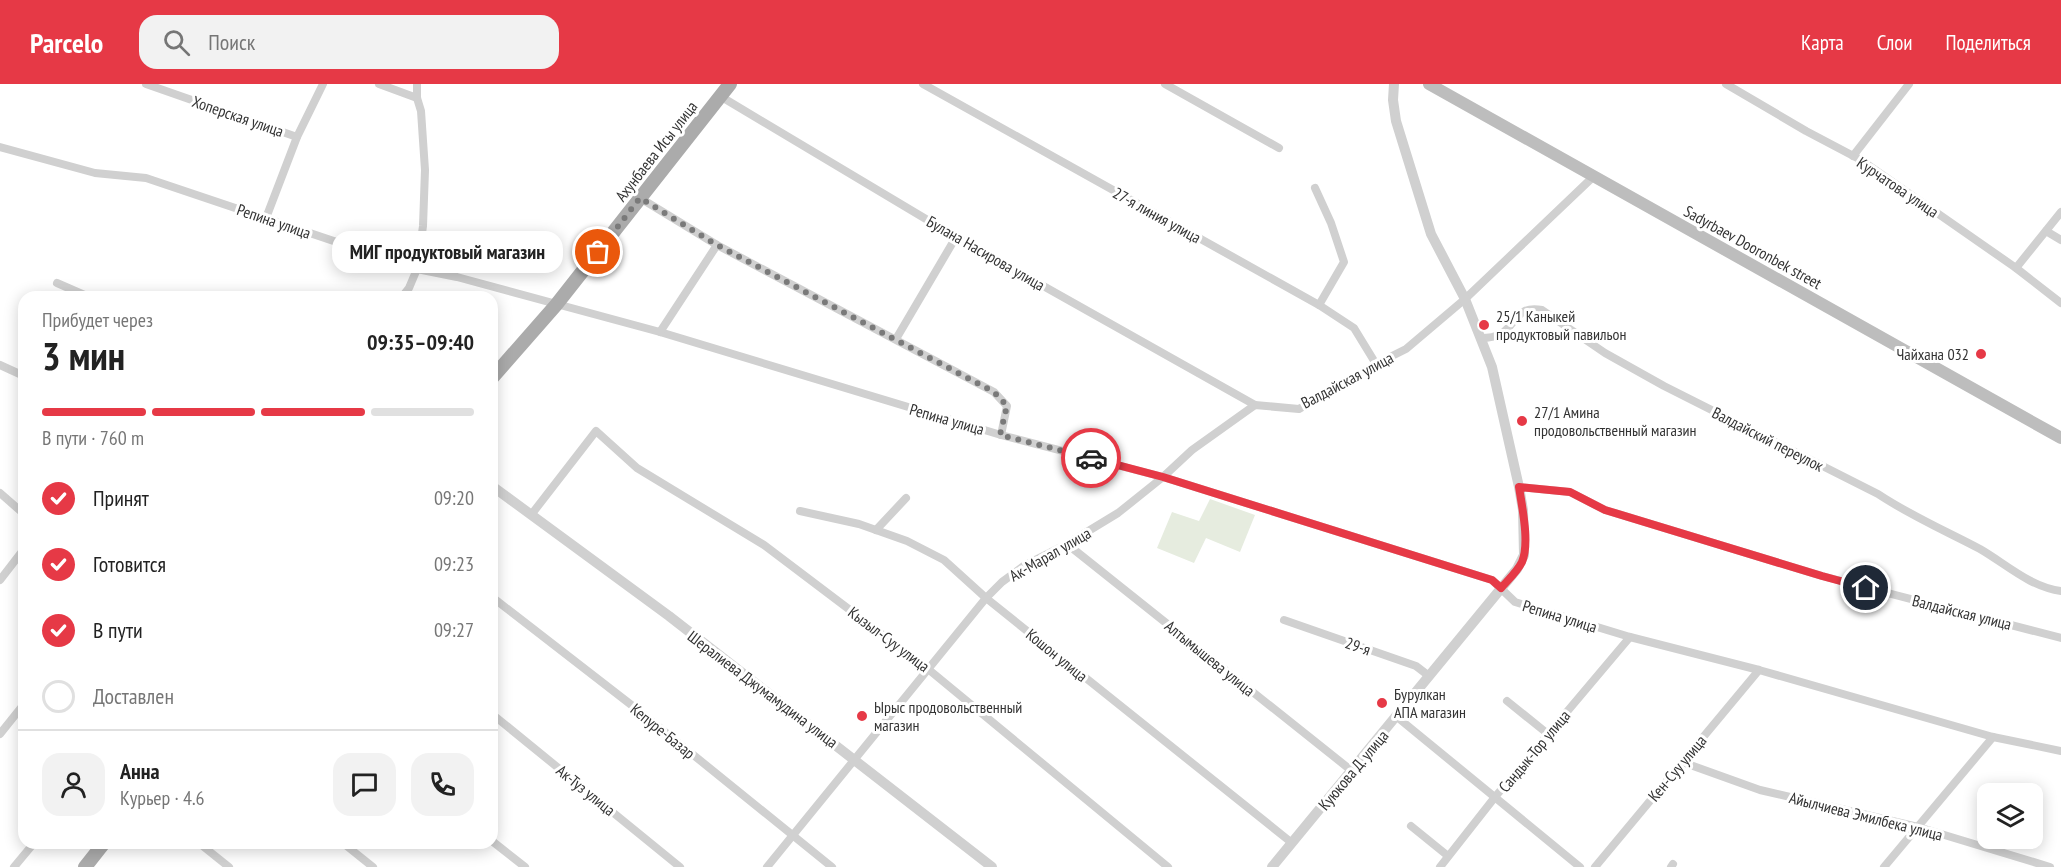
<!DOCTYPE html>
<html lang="ru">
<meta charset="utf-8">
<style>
:root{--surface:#fff;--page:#f2f2f2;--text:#222;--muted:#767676;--line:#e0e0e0;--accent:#e63946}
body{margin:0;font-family:"PT Sans Narrow",sans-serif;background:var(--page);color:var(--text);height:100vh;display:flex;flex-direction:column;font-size:22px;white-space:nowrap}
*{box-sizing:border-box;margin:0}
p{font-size:20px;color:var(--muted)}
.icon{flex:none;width:33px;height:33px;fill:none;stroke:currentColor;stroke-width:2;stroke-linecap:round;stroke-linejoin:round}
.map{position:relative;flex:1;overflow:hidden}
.sheet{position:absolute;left:18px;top:207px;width:480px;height:558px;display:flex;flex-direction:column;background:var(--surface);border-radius:18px;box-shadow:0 3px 15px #0003}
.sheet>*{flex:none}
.tools{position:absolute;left:1977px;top:699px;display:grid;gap:12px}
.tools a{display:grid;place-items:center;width:66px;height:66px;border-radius:12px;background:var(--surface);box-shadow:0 3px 15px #0003;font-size:30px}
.pin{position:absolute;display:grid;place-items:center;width:51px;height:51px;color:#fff;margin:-26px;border:3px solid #fff;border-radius:50%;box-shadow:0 2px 6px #0007}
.courier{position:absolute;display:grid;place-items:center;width:60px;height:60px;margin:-30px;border:4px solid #e63946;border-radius:50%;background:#fff;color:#222;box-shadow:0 2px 8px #0007}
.bubble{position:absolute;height:42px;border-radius:18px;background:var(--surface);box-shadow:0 3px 15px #0003;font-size:20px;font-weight:700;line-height:42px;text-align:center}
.overview em{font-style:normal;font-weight:700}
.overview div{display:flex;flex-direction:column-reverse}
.overview{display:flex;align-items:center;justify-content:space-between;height:102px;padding:0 24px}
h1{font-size:39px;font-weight:700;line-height:45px}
.bar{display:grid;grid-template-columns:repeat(4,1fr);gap:9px 6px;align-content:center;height:72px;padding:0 24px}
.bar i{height:8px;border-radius:4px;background:var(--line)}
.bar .current{background:var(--accent)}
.bar p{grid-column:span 4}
.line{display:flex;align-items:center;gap:15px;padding:0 24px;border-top:2px solid var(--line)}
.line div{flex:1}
.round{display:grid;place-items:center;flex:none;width:63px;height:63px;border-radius:18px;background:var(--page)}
ol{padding:0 24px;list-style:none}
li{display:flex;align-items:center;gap:18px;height:66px}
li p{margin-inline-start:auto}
li .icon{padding:6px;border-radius:50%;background:var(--accent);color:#fff;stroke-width:4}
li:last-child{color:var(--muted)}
li i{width:33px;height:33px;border:3px solid var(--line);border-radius:50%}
header{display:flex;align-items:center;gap:36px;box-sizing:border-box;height:84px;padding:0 30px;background:var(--accent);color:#fff}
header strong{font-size:28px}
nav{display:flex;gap:33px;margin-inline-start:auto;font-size:21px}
.search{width:420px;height:54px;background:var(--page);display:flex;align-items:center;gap:15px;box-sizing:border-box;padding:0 21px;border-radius:18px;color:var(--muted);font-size:22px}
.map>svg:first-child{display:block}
</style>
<header>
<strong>Parcelo</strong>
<div class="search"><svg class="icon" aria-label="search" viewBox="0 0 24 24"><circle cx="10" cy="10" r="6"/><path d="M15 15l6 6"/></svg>Поиск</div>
<nav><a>Карта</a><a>Слои</a><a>Поделиться</a></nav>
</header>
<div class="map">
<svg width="2061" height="783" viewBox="0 0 2061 783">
<rect width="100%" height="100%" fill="#fff"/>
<!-- green -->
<path fill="#e6ecdf" d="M1210,415L1255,431L1240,468L1206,454L1194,479L1157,464L1172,428L1199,437Z"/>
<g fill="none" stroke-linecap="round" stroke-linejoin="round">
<!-- minor -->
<g stroke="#d0d0d0" stroke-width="8">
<path d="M146,0L297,53"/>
<path d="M379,0L417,14"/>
<path d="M923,0L1319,221L1354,244L1376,280"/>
<path d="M1165,0L1279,64"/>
<path d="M1726,0L1806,47L1861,76L2016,184L2061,219"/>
<path d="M720,12L956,153L1255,321"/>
<path d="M0,63L95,89L146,94L417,185L457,193L660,248L1001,351L1163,393L1492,496L1515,518L1630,553L1759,586L1993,653L2061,667"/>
<path d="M1853,72L1909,0"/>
<path d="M1315,104L1331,139L1344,178L1319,221"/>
<path d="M640,114L717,161L994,308L1007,322L1001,351"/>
<path d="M266,134L297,53L323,0"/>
<path d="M2046,147L2061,156"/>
<path d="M2016,184L2061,128"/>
<path d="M57,199L89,213"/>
<path d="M402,213L409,204L417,185L423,142L425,86L421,27L417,14V0"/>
<path d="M660,248L717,161"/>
<path d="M1481,254C1488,254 1495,253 1501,250C1517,240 1516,221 1542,226L1605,269L1664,302L1878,410C1911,432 1946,447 1980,465C2006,480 2030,503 2061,507"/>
<path d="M896,255L956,153"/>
<path d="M0,281L24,292"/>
<path d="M1519,403L1570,408L1605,426L1822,492L2061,554"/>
<path d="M0,409L24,430"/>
<path d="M800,427L859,440L907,457L944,476L986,514L1292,759"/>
<path d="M531,431L596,347L637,384L764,461L928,585L1168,783"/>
<path d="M876,446L906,414"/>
<path d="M1067,460L1352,687"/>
<path d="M0,496L24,465"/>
<path d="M492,513L634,623L832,783"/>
<path d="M1284,536L1416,582L1429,592"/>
<path d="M1507,617L1548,650"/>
<path d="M492,630L680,783"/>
<path d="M1397,633L1580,783"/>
<path d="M0,650L24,620"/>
<path d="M1682,678L1760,706L1918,743L2050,783"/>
<path d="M1411,742L1448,772"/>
<path d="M492,757L525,783"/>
<path d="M199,759L229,783"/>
<path d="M343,759L373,783"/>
<path d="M14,783L34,759"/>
<path d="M767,783L986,514L1002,498L1025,481L1067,460L1118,429L1163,393L1192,366L1255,321L1299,325L1376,280L1406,265L1465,215L1593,93"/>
<path d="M1440,783L1495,713L1630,553"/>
<path d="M1595,783L1759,586"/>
<path d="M1671,783L1673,780"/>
<path d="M1884,783L1993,653"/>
</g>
<!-- tertiary -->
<g stroke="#d0d0d0" stroke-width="10">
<path d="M492,402L669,532L992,783"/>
<path d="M1272,783L1517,485L1524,471L1523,426L1519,403L1492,283L1465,215L1431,150L1396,37L1393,16L1394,0"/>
</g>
<!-- secondary -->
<path stroke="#bdbdbd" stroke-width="12" d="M1429,0L2061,354"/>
<!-- primary -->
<g stroke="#ababab" stroke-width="14">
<path d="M492,294L556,221L730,0"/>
<path d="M85,783L104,759"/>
</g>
</g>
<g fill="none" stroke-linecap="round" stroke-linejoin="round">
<!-- done -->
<path stroke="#7a7a7a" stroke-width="6" stroke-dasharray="0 10.8" d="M598,168L640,114L717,161L994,308L1007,322L1000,351L1091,374"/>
<!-- route -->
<path stroke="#e63946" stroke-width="8" d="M1091,374L1163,393L1492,496L1501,504C1508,496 1517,488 1522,478C1530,459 1522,423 1519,403L1570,408L1605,426L1822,492L1866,504"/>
</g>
<!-- markers -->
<g fill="#e63946" stroke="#fff" stroke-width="2">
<circle cx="1484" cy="241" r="6"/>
<circle cx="1981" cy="270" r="6"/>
<circle cx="1522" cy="337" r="6"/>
<circle cx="1382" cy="619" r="6"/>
<circle cx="862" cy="632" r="6"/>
</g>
<g text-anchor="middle" stroke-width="6" stroke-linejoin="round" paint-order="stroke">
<!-- street labels -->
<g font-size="16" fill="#333" stroke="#fff">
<text transform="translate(238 32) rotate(19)" y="6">Хоперская улица</text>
<text transform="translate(656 67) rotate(-52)" y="6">Ахунбаева Исы улица</text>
<text transform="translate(1898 103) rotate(34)" y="6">Курчатова улица</text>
<text transform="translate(1157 131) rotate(29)" y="6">27-я линия улица</text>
<text transform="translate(274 137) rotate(19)" y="6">Репина улица</text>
<text transform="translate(1753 163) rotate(29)" y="6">Sadyrbaev Dooronbek street</text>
<text transform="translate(986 169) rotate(30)" y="6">Булана Насирова улица</text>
<text transform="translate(1347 296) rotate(-28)" y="6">Валдайская улица</text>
<text transform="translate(947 335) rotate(16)" y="6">Репина улица</text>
<text transform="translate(1768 355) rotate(27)" y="6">Валдайский переулок</text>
<text transform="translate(1050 470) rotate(-30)" y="6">Ак-Марал улица</text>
<text transform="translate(1962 528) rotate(14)" y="6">Валдайская улица</text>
<text transform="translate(1560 532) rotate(17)" y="6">Репина улица</text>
<text transform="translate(889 555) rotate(37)" y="6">Кызыл-Суу улица</text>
<text transform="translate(1358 562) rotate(19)" y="6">29-я</text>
<text transform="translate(1057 571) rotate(39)" y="6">Кошон улица</text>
<text transform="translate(1210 574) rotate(39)" y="6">Алтымышева улица</text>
<text transform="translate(763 605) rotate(37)" y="6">Шералиева Джумамудина улица</text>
<text transform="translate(663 647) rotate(39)" y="6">Кепуре-Базар</text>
<text transform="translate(1534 667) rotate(-50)" y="6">Сандык-Тор улица</text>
<text transform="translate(1677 684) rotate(-50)" y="6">Кен-Суу улица</text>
<text transform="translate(1353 686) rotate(-50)" y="6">Куюкова Д. улица</text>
<text transform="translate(586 706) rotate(39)" y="6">Ак-Туз улица</text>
<text transform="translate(1866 732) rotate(14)" y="6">Айылчиева Эмилбека улица</text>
</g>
<!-- poi labels -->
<g font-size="16" fill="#333" stroke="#fff" text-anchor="start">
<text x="1496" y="238">25/1 Каныкей<tspan x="1496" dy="18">продуктовый павильон</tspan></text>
<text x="1969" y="276" text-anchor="end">Чайхана 032</text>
<text x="1534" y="334">27/1 Амина<tspan x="1534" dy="18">продовольственный магазин</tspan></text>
<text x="1394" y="616">Бурулкан<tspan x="1394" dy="18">АПА магазин</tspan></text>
<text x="874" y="629">Ырыс продовольственный<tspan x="874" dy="18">магазин</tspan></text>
</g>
</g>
</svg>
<div class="tools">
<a><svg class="icon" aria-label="layers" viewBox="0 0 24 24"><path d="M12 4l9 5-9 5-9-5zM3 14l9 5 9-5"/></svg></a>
</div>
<div class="pin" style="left:598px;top:168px;background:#ea580c"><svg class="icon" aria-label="bag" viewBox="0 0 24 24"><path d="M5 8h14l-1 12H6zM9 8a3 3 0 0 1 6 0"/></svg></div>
<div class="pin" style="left:1866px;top:504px;background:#1f2937"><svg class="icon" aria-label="home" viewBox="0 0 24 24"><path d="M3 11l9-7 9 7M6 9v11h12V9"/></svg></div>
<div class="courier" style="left:1091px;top:374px"><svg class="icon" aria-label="car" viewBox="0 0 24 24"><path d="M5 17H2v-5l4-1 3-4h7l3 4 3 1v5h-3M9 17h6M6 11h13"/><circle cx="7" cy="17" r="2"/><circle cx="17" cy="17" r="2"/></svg></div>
<div class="bubble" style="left:332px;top:147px;width:231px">МИГ продуктовый магазин</div>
<section class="sheet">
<div class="overview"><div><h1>3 мин</h1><p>Прибудет через</p></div><em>09:35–09:40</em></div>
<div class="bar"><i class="current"></i><i class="current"></i><i class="current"></i><i></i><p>В пути · 760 m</p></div>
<ol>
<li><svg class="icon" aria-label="check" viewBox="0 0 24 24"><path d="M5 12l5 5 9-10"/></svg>Принят<p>09:20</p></li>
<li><svg class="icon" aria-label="check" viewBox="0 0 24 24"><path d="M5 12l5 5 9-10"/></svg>Готовится<p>09:23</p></li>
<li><svg class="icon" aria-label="check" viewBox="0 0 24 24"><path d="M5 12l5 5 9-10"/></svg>В пути<p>09:27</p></li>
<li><i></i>Доставлен</li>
</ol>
<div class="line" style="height:108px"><a class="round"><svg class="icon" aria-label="person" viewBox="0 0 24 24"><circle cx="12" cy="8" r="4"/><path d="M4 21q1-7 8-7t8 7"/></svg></a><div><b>Анна</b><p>Курьер · 4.6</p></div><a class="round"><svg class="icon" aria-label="chat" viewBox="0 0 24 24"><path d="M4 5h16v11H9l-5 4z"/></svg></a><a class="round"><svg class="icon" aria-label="phone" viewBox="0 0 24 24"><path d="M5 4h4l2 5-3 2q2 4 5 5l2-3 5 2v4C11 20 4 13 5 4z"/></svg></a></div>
</section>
</div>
